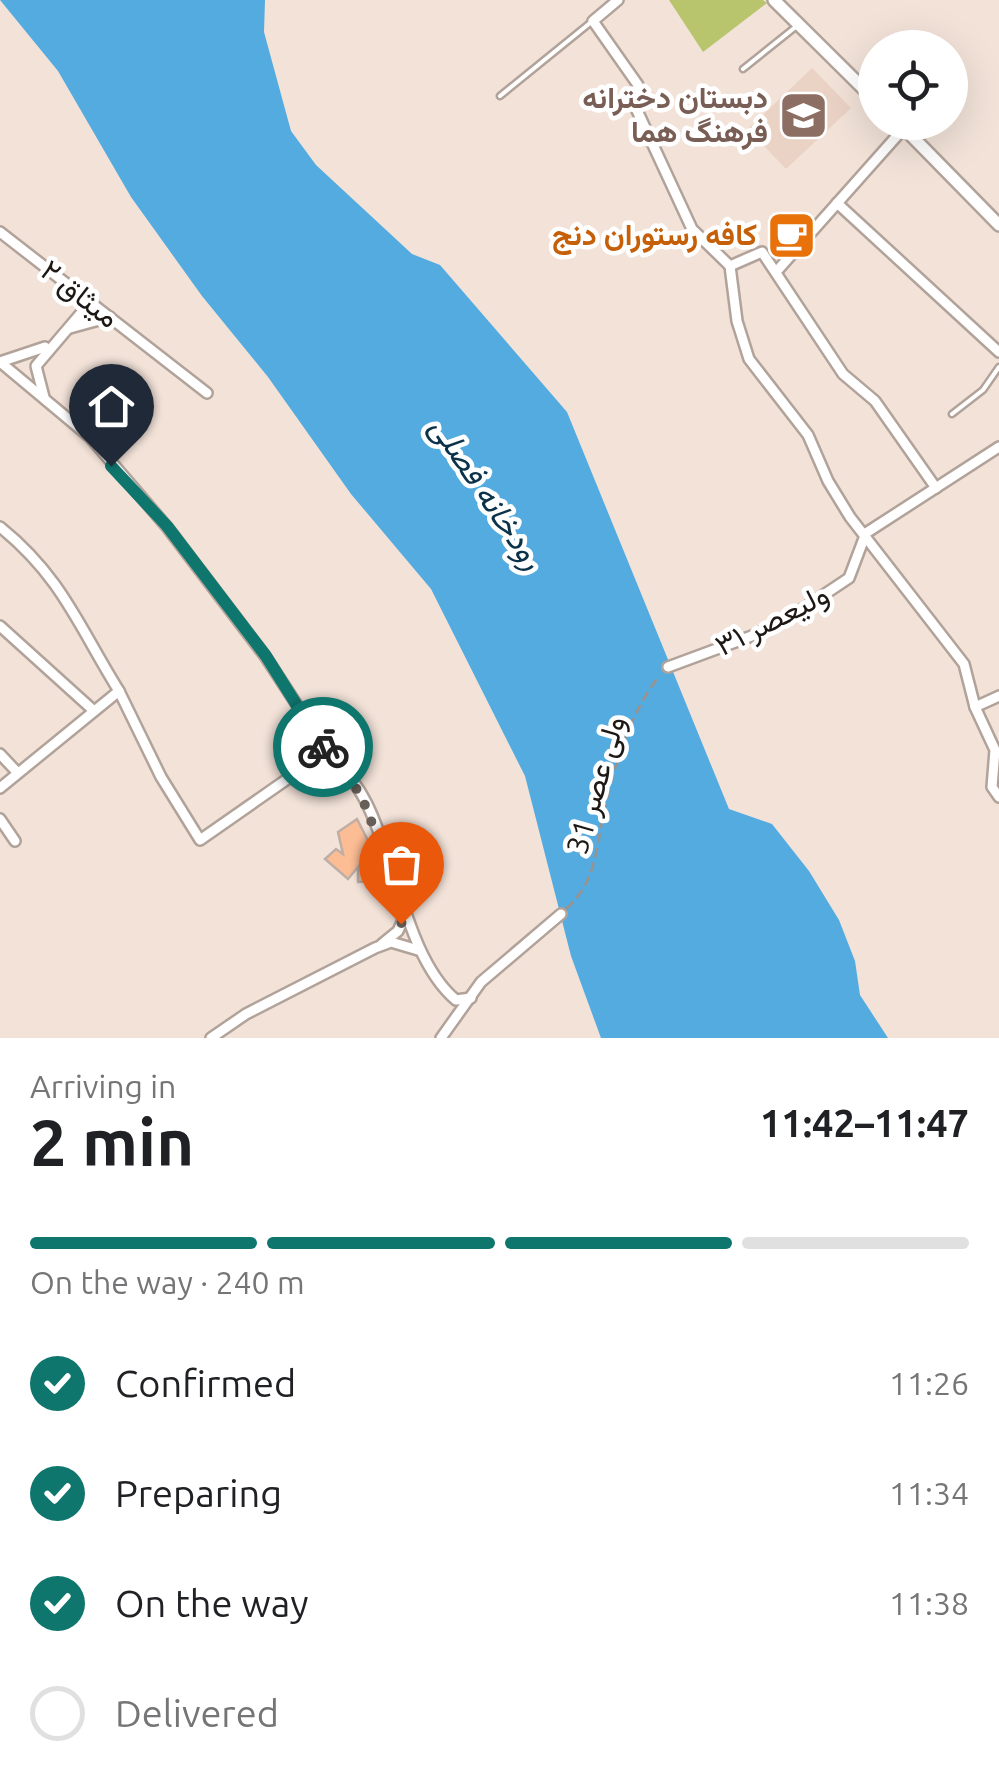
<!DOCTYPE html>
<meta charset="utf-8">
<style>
:root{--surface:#fff;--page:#f6f6f6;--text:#202124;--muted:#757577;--line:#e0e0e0;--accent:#0f766e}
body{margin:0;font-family:Ubuntu,Vazirmatn,sans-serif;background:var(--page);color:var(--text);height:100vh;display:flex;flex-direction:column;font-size:38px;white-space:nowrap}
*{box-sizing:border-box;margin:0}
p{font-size:32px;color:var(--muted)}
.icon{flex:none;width:55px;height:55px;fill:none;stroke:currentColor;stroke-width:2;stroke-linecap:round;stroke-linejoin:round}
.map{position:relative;height:1038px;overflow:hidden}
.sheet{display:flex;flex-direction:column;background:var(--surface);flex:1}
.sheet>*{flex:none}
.fabs{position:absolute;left:858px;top:30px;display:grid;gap:20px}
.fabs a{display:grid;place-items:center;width:110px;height:110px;border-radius:50%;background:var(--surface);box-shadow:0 10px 40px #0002;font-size:50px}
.pin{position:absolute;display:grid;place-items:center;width:85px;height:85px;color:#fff;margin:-102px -42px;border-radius:50% 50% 50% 0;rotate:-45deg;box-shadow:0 0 10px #0007}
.pin .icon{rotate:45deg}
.courier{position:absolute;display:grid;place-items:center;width:100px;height:100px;margin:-50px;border:8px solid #0f766e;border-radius:50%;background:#fff;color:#222;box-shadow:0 2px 12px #0007}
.summary em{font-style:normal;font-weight:600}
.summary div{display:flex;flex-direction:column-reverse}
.summary{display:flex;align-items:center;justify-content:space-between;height:170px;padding:0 30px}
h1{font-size:65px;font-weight:600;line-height:75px}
.bar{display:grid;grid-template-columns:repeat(4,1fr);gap:15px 10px;align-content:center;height:120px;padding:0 30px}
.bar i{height:12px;border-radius:8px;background:var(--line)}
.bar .selected{background:var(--accent)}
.bar p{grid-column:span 4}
ol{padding:0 30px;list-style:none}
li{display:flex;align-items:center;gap:30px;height:110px}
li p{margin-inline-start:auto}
li .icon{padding:10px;border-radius:50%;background:var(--accent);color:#fff;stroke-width:4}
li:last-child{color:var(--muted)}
li i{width:55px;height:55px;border:5px solid var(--line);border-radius:50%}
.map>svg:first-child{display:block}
</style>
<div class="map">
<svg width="999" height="1038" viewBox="0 0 999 1038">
<rect width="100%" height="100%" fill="#f2e2d8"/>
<!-- built -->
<path fill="#ead3c5" d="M812,68L851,108L786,169L748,129Z"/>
<!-- green -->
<path fill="#b9c56c" d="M669,0H763L767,3L703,52Z"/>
<!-- water -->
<path fill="#54abe0" d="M0,0H265L264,32L291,131L316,165L412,254L440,265L567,412L729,809L772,824L809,871L839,920L855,961L860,995L888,1038H601L571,956L525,776L431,589L351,494L268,377L202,296L131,197L58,71Z"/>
<!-- building -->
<path fill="#fcbc94" stroke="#beaea5" stroke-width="2.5" d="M357,819L384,872L376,881L358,882V867L348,879L325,859L336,849L343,854L338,832Z"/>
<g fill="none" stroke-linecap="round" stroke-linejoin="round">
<defs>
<g id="lane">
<path d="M743,69L798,25"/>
<path d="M500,96L590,23"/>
<path d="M952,414L983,390L999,367"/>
</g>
<g id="street">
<path d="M618,0L593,21L638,85L635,106L692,229L730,266L762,252L843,374L875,401L936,488"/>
<path d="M837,203L999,352"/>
<path d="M0,232L207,393"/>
<path d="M730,266L737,321L749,359L808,435L828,481L850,517L964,664L975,707L995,750L992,787L999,797"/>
<path d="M776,272L904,128"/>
<path d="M70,328L110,317"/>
<path d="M0,362L90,437L167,527L265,656L333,760"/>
<path d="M0,362L45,347"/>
<path d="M44,397L36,366L82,312L84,297"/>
<path d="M0,527C62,577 79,627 119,691L0,788"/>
<path d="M0,626L93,710"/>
<path d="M668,667L757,634L804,608L849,578L866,533L999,447"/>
<path d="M119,691L161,777L200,840L306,766L324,757C394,787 390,945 456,1000L471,998"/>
<path d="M975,707L999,696"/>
<path d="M0,754L16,771"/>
<path d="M0,819L15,841"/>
<path d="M382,944L398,931L405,915"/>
<path d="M211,1038L246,1014L375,948L391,942L418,950"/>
<path d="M441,1038L481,982L561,914"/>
</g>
<g id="secondary">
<path d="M774,0L875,100"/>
<path d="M898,122L999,225"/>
</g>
</defs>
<!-- lane casing -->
<use href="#lane" stroke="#b2a39a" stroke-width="9"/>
<!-- street casing -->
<use href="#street" stroke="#b2a39a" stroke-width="14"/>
<!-- secondary casing -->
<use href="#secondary" stroke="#b2a39a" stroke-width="16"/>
<!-- path -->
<path stroke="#9d918a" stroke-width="2.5" stroke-dasharray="10 5" stroke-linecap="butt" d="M566,909C597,881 596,848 604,811C615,763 630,713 660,675"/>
<!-- lane -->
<use href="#lane" stroke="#fff" stroke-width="4"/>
<!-- street -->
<use href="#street" stroke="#fff" stroke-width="9"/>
<!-- secondary -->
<use href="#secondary" stroke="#fff" stroke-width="11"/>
</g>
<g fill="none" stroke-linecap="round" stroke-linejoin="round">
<!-- done -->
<path stroke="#685f59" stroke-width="10" stroke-dasharray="0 18" d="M323,747L348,773L366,807L405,914L401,924"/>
<!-- route -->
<path stroke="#0f766e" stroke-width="12" d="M111,466L167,526L266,656L323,747"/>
</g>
<!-- icons -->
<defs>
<symbol id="school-square" viewBox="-11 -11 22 22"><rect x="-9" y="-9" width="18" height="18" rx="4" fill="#8d6e63" stroke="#fff"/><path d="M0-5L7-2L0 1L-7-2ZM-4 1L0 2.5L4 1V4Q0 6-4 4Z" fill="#fff"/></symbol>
<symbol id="cafe-square" viewBox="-11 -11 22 22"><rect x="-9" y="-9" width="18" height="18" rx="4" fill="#e8710a" stroke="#fff"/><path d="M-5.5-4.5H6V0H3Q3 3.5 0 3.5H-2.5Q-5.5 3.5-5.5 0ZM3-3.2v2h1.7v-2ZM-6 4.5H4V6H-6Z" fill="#fff"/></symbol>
</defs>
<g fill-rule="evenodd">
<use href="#school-square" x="776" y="88" width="55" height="55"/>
<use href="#cafe-square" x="764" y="208" width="55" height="55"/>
</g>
<g text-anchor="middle" stroke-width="9" stroke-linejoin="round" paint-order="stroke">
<!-- education labels -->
<g font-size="30" font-weight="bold" fill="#785e54" stroke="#fff" text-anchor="end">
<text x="768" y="108">دبستان دخترانه<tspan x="768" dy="34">فرهنگ هما</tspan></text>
</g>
<!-- food labels -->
<g font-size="30" font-weight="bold" fill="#c56008" stroke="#fff" text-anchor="end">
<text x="757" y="245">کافه رستوران دنج</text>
</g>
<!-- street labels -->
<g font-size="30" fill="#1d1814" stroke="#fff">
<text transform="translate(80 294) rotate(38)" y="10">میثاق ۲</text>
<text transform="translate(772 620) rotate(-27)" y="10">ولیعصر ۳۱</text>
<text transform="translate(596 785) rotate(-74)" y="10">ولی عصر 31</text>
</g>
<!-- water labels -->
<g font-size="32" font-style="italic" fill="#0b3248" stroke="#fff">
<text transform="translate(487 493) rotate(56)" y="11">رودخانه فصلی</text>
</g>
</g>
</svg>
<div class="fabs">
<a><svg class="icon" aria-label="locate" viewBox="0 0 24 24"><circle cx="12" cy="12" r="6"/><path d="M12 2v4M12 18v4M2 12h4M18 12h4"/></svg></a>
</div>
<div class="pin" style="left:401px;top:924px;background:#ea580c"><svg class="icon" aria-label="bag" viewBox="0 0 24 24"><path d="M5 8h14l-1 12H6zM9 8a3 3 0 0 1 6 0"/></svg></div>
<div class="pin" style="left:111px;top:466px;background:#1f2937"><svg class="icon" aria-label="home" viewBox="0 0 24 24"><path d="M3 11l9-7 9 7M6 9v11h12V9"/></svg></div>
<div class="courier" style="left:323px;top:747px"><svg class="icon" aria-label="bike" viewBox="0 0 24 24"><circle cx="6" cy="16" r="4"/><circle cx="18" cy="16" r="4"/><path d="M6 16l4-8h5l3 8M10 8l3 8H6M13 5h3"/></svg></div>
</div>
<section class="sheet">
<div class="summary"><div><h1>2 min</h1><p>Arriving in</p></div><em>11:42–11:47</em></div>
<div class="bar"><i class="selected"></i><i class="selected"></i><i class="selected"></i><i></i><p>On the way · 240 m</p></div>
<ol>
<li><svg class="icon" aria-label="check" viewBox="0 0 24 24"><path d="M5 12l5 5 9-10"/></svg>Confirmed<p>11:26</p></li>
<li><svg class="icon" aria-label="check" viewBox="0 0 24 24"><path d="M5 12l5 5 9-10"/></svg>Preparing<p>11:34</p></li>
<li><svg class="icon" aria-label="check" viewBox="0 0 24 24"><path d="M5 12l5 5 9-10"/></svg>On the way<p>11:38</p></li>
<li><i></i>Delivered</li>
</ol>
</section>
